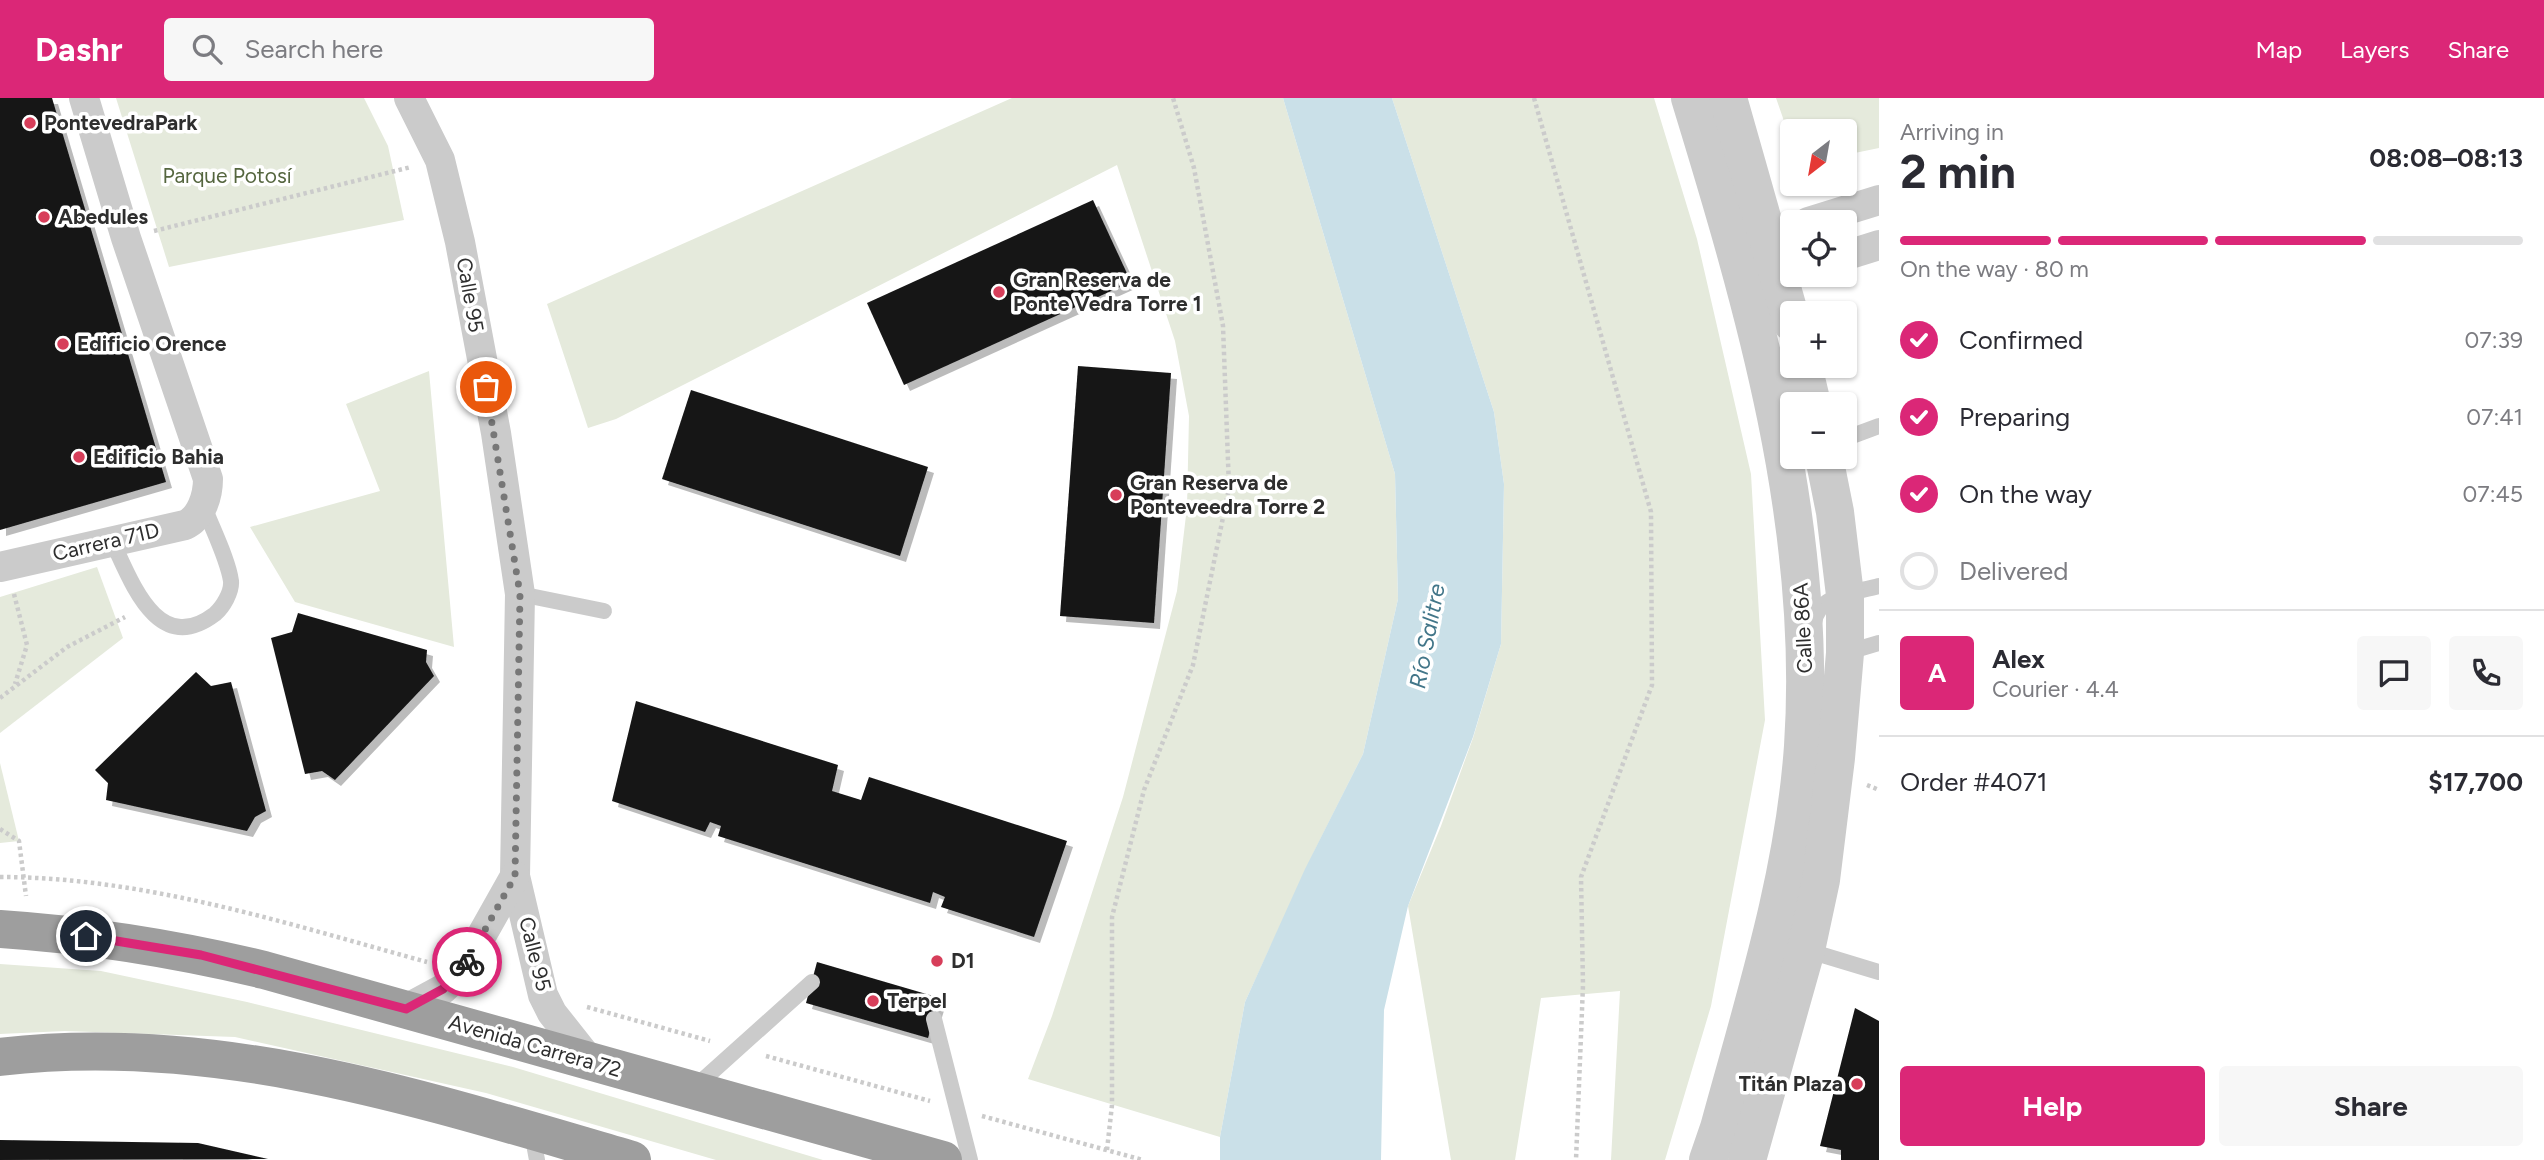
<!DOCTYPE html>
<meta charset="utf-8">
<style>
:root{--surface:#fff;--page:#f7f7f7;--text:#2b2b33;--muted:#7c7c81;--line:#e1e1e2;--accent:#db2777}
body{margin:0;font-family:Figtree,sans-serif;background:var(--page);color:var(--text);height:100vh;display:flex;flex-direction:column;font-size:26px;white-space:nowrap}
*{box-sizing:border-box;margin:0}
p{font-size:23px;color:var(--muted)}
.icon{flex:none;width:38px;height:38px;fill:none;stroke:currentColor;stroke-width:2;stroke-linecap:round;stroke-linejoin:round}
.map{position:relative;flex:1;overflow:hidden}
.panel{display:flex;flex-direction:column;background:var(--surface);width:665px}
.panel>*{flex:none}
.needle{width:46px;rotate:211deg}
.controls{position:absolute;left:1780px;top:21px;display:grid;gap:14px}
.controls a{display:grid;place-items:center;width:77px;height:77px;border-radius:7px;background:var(--surface);box-shadow:0 2px 5px #0004;font-size:35px}
.pin{position:absolute;display:grid;place-items:center;width:60px;height:60px;color:#fff;margin:-30px;border:4px solid #fff;border-radius:50%;box-shadow:0 2px 7px #0007}
.courier{position:absolute;display:grid;place-items:center;width:70px;height:70px;margin:-35px;border:5px solid #db2777;border-radius:50%;background:#fff;color:#222;box-shadow:0 2px 9px #0007}
.summary em{font-style:normal;font-weight:700}
.summary div{display:flex;flex-direction:column-reverse}
.summary{display:flex;align-items:center;justify-content:space-between;height:119px;padding:0 21px}
h1{font-size:46px;font-weight:700;line-height:52px}
.bar{display:grid;grid-template-columns:repeat(4,1fr);gap:10px 7px;align-content:center;height:84px;padding:0 21px}
.bar i{height:9px;border-radius:5px;background:var(--line)}
.bar .active{background:var(--accent)}
.bar p{grid-column:span 4}
.line{display:flex;align-items:center;gap:18px;padding:0 21px;border-top:2px solid var(--line)}
.line div{flex:1}
.round{display:grid;place-items:center;flex:none;width:74px;height:74px;border-radius:7px;background:var(--page)}
ol{padding:0 21px;list-style:none}
li{display:flex;align-items:center;gap:21px;height:77px}
li p{margin-inline-start:auto}
li .icon{padding:7px;border-radius:50%;background:var(--accent);color:#fff;stroke-width:4}
li:last-child{color:var(--muted)}
li i{width:38px;height:38px;border:4px solid var(--line);border-radius:50%}
.button{display:flex;gap:14px;margin-top:auto;padding:14px 21px}
.button a{flex:1;height:80px;border-radius:7px;background:var(--accent);color:#fff;font-size:28px;font-weight:700;line-height:80px;text-align:center}
.button a+a{background:var(--page);color:var(--text)}
header{display:flex;align-items:center;gap:42px;box-sizing:border-box;height:98px;padding:0 35px;background:var(--accent);color:#fff}
header strong{font-size:33px}
nav{display:flex;gap:38px;margin-inline-start:auto;font-size:24px}
.search{width:490px;height:63px;background:var(--page);display:flex;align-items:center;gap:18px;box-sizing:border-box;padding:0 24px;border-radius:7px;color:var(--muted);font-size:26px}
main{display:flex;flex:1;min-height:0}
.map>svg:first-child{display:block}
</style>
<header>
<strong>Dashr</strong>
<div class="search"><svg class="icon" aria-label="search" viewBox="0 0 24 24"><circle cx="10" cy="10" r="6"/><path d="M15 15l6 6"/></svg>Search here</div>
<nav><a>Map</a><a>Layers</a><a>Share</a></nav>
</header>
<main>
<div class="map">
<svg width="1879" height="1062" viewBox="0 0 1879 1062">
<defs>
<filter id="shadow"><feDropShadow dx="6" dy="6" stdDeviation="0" flood-color="#0004"/></filter>
</defs>
<rect width="100%" height="100%" fill="#fff"/>
<!-- green -->
<g fill="#e5eadc">
<path d="M116,0H364L388,48L404,122L169,169Z"/>
<path d="M1012,0H1283L1395,376L1398,501L1363,656L1315,752L1245,904L1220,1039L1028,981L1052,918L1123,699L1177,493L1187,409L1189,318L1175,243L1117,67L616,321L588,330L547,206Z"/>
<path d="M1392,0H1654L1697,141L1751,376L1765,622L1711,908L1665,1062H1611L1620,893L1541,900L1515,1062H1451L1408,808L1441,728L1473,640L1501,546L1504,386L1494,314Z"/>
<path d="M1776,0H1879V50L1845,57L1844,33H1792V46Z"/>
<path d="M429,273L454,549L295,504L250,429L380,393L346,306Z"/>
<path d="M97,469L123,540L0,635V499Z"/>
<path d="M0,665L19,743L0,745Z"/>
<path d="M0,866L101,873L247,904L513,969L823,1062H716L486,995L235,939L65,933L0,936Z"/>
</g>
<!-- water -->
<path fill="#cae0e8" d="M1283,0H1392L1494,314L1504,386L1501,546L1473,639L1408,808L1384,912L1381,1062H1220V1039L1245,904L1305,771L1363,656L1398,501L1395,376Z"/>
<!-- building -->
<g fill="#151515" filter="url(#shadow)">
<path d="M0,0H52L166,384L0,432Z"/>
<path d="M1093,102L1131,184L904,287L867,205Z"/>
<path d="M1078,268L1171,275L1154,525L1060,518Z"/>
<path d="M691,292L928,369L900,458L662,381Z"/>
<path d="M298,515L427,552L426,564L434,578L335,682L322,673L305,676L271,540L292,534Z"/>
<path d="M196,574L211,588L231,584L266,713L255,719L247,733L106,702L108,685L95,672Z"/>
<path d="M636,603L838,667L832,693L861,702L869,679L1067,743L1034,839L941,809L945,799L933,794L930,805L718,738L721,728L710,724L705,734L612,703Z"/>
<path d="M817,864L940,900L928,940L806,905Z"/>
<path d="M1855,910L1879,923V1062H1841V1052L1820,1048Z"/>
<path d="M0,1042L198,1045L268,1061L0,1062Z"/>
</g>
<g fill="none" stroke-linecap="round" stroke-linejoin="round">
<!-- path -->
<g stroke="#cbcbcb" stroke-width="4.5" stroke-dasharray="3.5 3.5" stroke-linecap="butt">
<path d="M1534,0L1651,414L1652,587L1581,779L1583,887L1576,1062"/>
<path d="M154,133L411,69"/>
<path d="M14,496L27,547L15,586"/>
<path d="M0,600L67,549L125,519"/>
<path d="M1867,687L1879,692"/>
<path d="M0,731L19,743L26,798"/>
<path d="M0,779C145,779 288,826 427,864"/>
<path d="M587,909L710,943"/>
<path d="M766,958L930,1003"/>
<path d="M982,1018L1143,1062"/>
<path d="M1107,1052L1112,1007V819L1144,692L1193,567L1229,390L1223,228L1194,70L1173,0"/>
</g>
<!-- service -->
<g stroke="#cbcbcb" stroke-width="16">
<path d="M1844,341L1879,328"/>
<path d="M112,443C131,482 157,560 215,516C223,509 232,494 231,483C228,461 211,428 203,406"/>
<path d="M520,496L604,513"/>
<path d="M1814,525C1818,496 1854,495 1879,488"/>
<path d="M1845,555L1879,545"/>
<path d="M1806,852L1879,874"/>
<path d="M934,921L970,1062"/>
<path d="M694,990L812,884"/>
<path d="M532,1035L537,1062"/>
</g>
<!-- minor -->
<g stroke="#cbcbcb" stroke-width="30">
<path d="M409,0L440,62L460,144L496,335L520,496L515,778L543,897L552,915L590,963"/>
<path d="M1808,124L1879,102"/>
<path d="M1844,158L1879,147"/>
<path d="M0,469L185,427C201,420 208,398 208,381L126,140L84,0"/>
<path d="M406,911L443,891L461,874L515,778"/>
</g>
<!-- tertiary -->
<g stroke="#cbcbcb" stroke-width="38">
<path d="M1690,0C1754,209 1818,427 1803,648C1794,779 1753,905 1719,1030L1708,1062"/>
<path d="M1728,0L1792,225"/>
<path d="M1803,268L1812,306"/>
<path d="M1747,1062L1806,852L1821,782L1836,660L1845,555V497L1835,414L1824,359"/>
</g>
<!-- trunk -->
<g stroke="#9e9e9e" stroke-width="38">
<path d="M0,831C90,837 177,851 264,872L943,1062"/>
<path d="M0,959C217,933 426,1002 632,1062"/>
</g>
</g>
<g fill="none" stroke-linecap="round" stroke-linejoin="round">
<!-- done -->
<path stroke="#777" stroke-width="7" stroke-dasharray="0 12.6" d="M467,864L515,778L520,496L486,289"/>
<!-- route -->
<path stroke="#db2777" stroke-width="9" d="M86,838L201,857L406,911L443,891L467,864"/>
</g>
<!-- markers -->
<g fill="#d73e5a" stroke="#fff" stroke-width="2.5">
<circle cx="30" cy="25" r="7"/>
<circle cx="44" cy="119" r="7"/>
<circle cx="999" cy="194" r="7"/>
<circle cx="63" cy="246" r="7"/>
<circle cx="79" cy="359" r="7"/>
<circle cx="1116" cy="397" r="7"/>
<circle cx="937" cy="863" r="7"/>
<circle cx="873" cy="903" r="7"/>
<circle cx="1857" cy="986" r="7"/>
</g>
<g text-anchor="middle" stroke-width="7" stroke-linejoin="round" paint-order="stroke">
<!-- poi labels -->
<g font-size="21" font-weight="bold" fill="#2e2e2e" stroke="#fff" text-anchor="start">
<text x="44" y="32">PontevedraPark</text>
<text x="58" y="126">Abedules</text>
<text x="1013" y="189">Gran Reserva de<tspan x="1013" dy="24">Ponte Vedra Torre 1</tspan></text>
<text x="77" y="253">Edificio Orence</text>
<text x="93" y="366">Edificio Bahia</text>
<text x="1130" y="392">Gran Reserva de<tspan x="1130" dy="24">Ponteveedra Torre 2</tspan></text>
<text x="951" y="870">D1</text>
<text x="887" y="910">Terpel</text>
<text x="1843" y="993" text-anchor="end">Titán Plaza</text>
</g>
<!-- park labels -->
<g font-size="21" fill="#55663f" stroke="#fff">
<text x="227" y="85">Parque Potosí</text>
</g>
<!-- street labels -->
<g font-size="21" fill="#2e2e2e" stroke="#fff">
<text transform="translate(470 197) rotate(80)" y="7">Calle 95</text>
<text transform="translate(106 444) rotate(-13)" y="7">Carrera 71D</text>
<text transform="translate(1803 530) rotate(-93)" y="7">Calle 86A</text>
<text transform="translate(535 856) rotate(76)" y="7">Calle 95</text>
<text transform="translate(535 948) rotate(16)" y="7">Avenida Carrera 72</text>
</g>
<!-- water labels -->
<g font-size="23" font-style="italic" fill="#427689" stroke="#fff">
<text transform="translate(1427 538) rotate(-79)" y="8">Río Salitre</text>
</g>
</g>
</svg>
<div class="controls">
<a><svg class="needle" viewBox="-14 -14 28 28"><path d="M0-13l5 13h-10z" fill="#e53935"/><path d="M0 13l5-13h-10z" fill="#7c7c81"/></svg></a>
<a><svg class="icon" aria-label="locate" viewBox="0 0 24 24"><circle cx="12" cy="12" r="6"/><path d="M12 2v4M12 18v4M2 12h4M18 12h4"/></svg></a>
<a>+</a>
<a>−</a>
</div>
<div class="pin" style="left:486px;top:289px;background:#ea580c"><svg class="icon" aria-label="bag" viewBox="0 0 24 24"><path d="M5 8h14l-1 12H6zM9 8a3 3 0 0 1 6 0"/></svg></div>
<div class="pin" style="left:86px;top:838px;background:#1f2937"><svg class="icon" aria-label="home" viewBox="0 0 24 24"><path d="M3 11l9-7 9 7M6 9v11h12V9"/></svg></div>
<div class="courier" style="left:467px;top:864px"><svg class="icon" aria-label="bike" viewBox="0 0 24 24"><circle cx="6" cy="16" r="4"/><circle cx="18" cy="16" r="4"/><path d="M6 16l4-8h5l3 8M10 8l3 8H6M13 5h3"/></svg></div>
</div>
<section class="panel">
<div class="summary"><div><h1>2 min</h1><p>Arriving in</p></div><em>08:08–08:13</em></div>
<div class="bar"><i class="active"></i><i class="active"></i><i class="active"></i><i></i><p>On the way · 80 m</p></div>
<ol>
<li><svg class="icon" aria-label="check" viewBox="0 0 24 24"><path d="M5 12l5 5 9-10"/></svg>Confirmed<p>07:39</p></li>
<li><svg class="icon" aria-label="check" viewBox="0 0 24 24"><path d="M5 12l5 5 9-10"/></svg>Preparing<p>07:41</p></li>
<li><svg class="icon" aria-label="check" viewBox="0 0 24 24"><path d="M5 12l5 5 9-10"/></svg>On the way<p>07:45</p></li>
<li><i></i>Delivered</li>
</ol>
<div class="line" style="height:126px"><b class="round" style="background:var(--accent);color:#fff">A</b><div><b>Alex</b><p>Courier · 4.4</p></div><a class="round"><svg class="icon" aria-label="chat" viewBox="0 0 24 24"><path d="M4 5h16v11H9l-5 4z"/></svg></a><a class="round"><svg class="icon" aria-label="phone" viewBox="0 0 24 24"><path d="M5 4h4l2 5-3 2q2 4 5 5l2-3 5 2v4C11 20 4 13 5 4z"/></svg></a></div>
<div class="line" style="height:91px"><div>Order #4071</div><b>$17,700</b></div>
<div class="button"><a>Help</a><a>Share</a></div>
</section>
</main>
